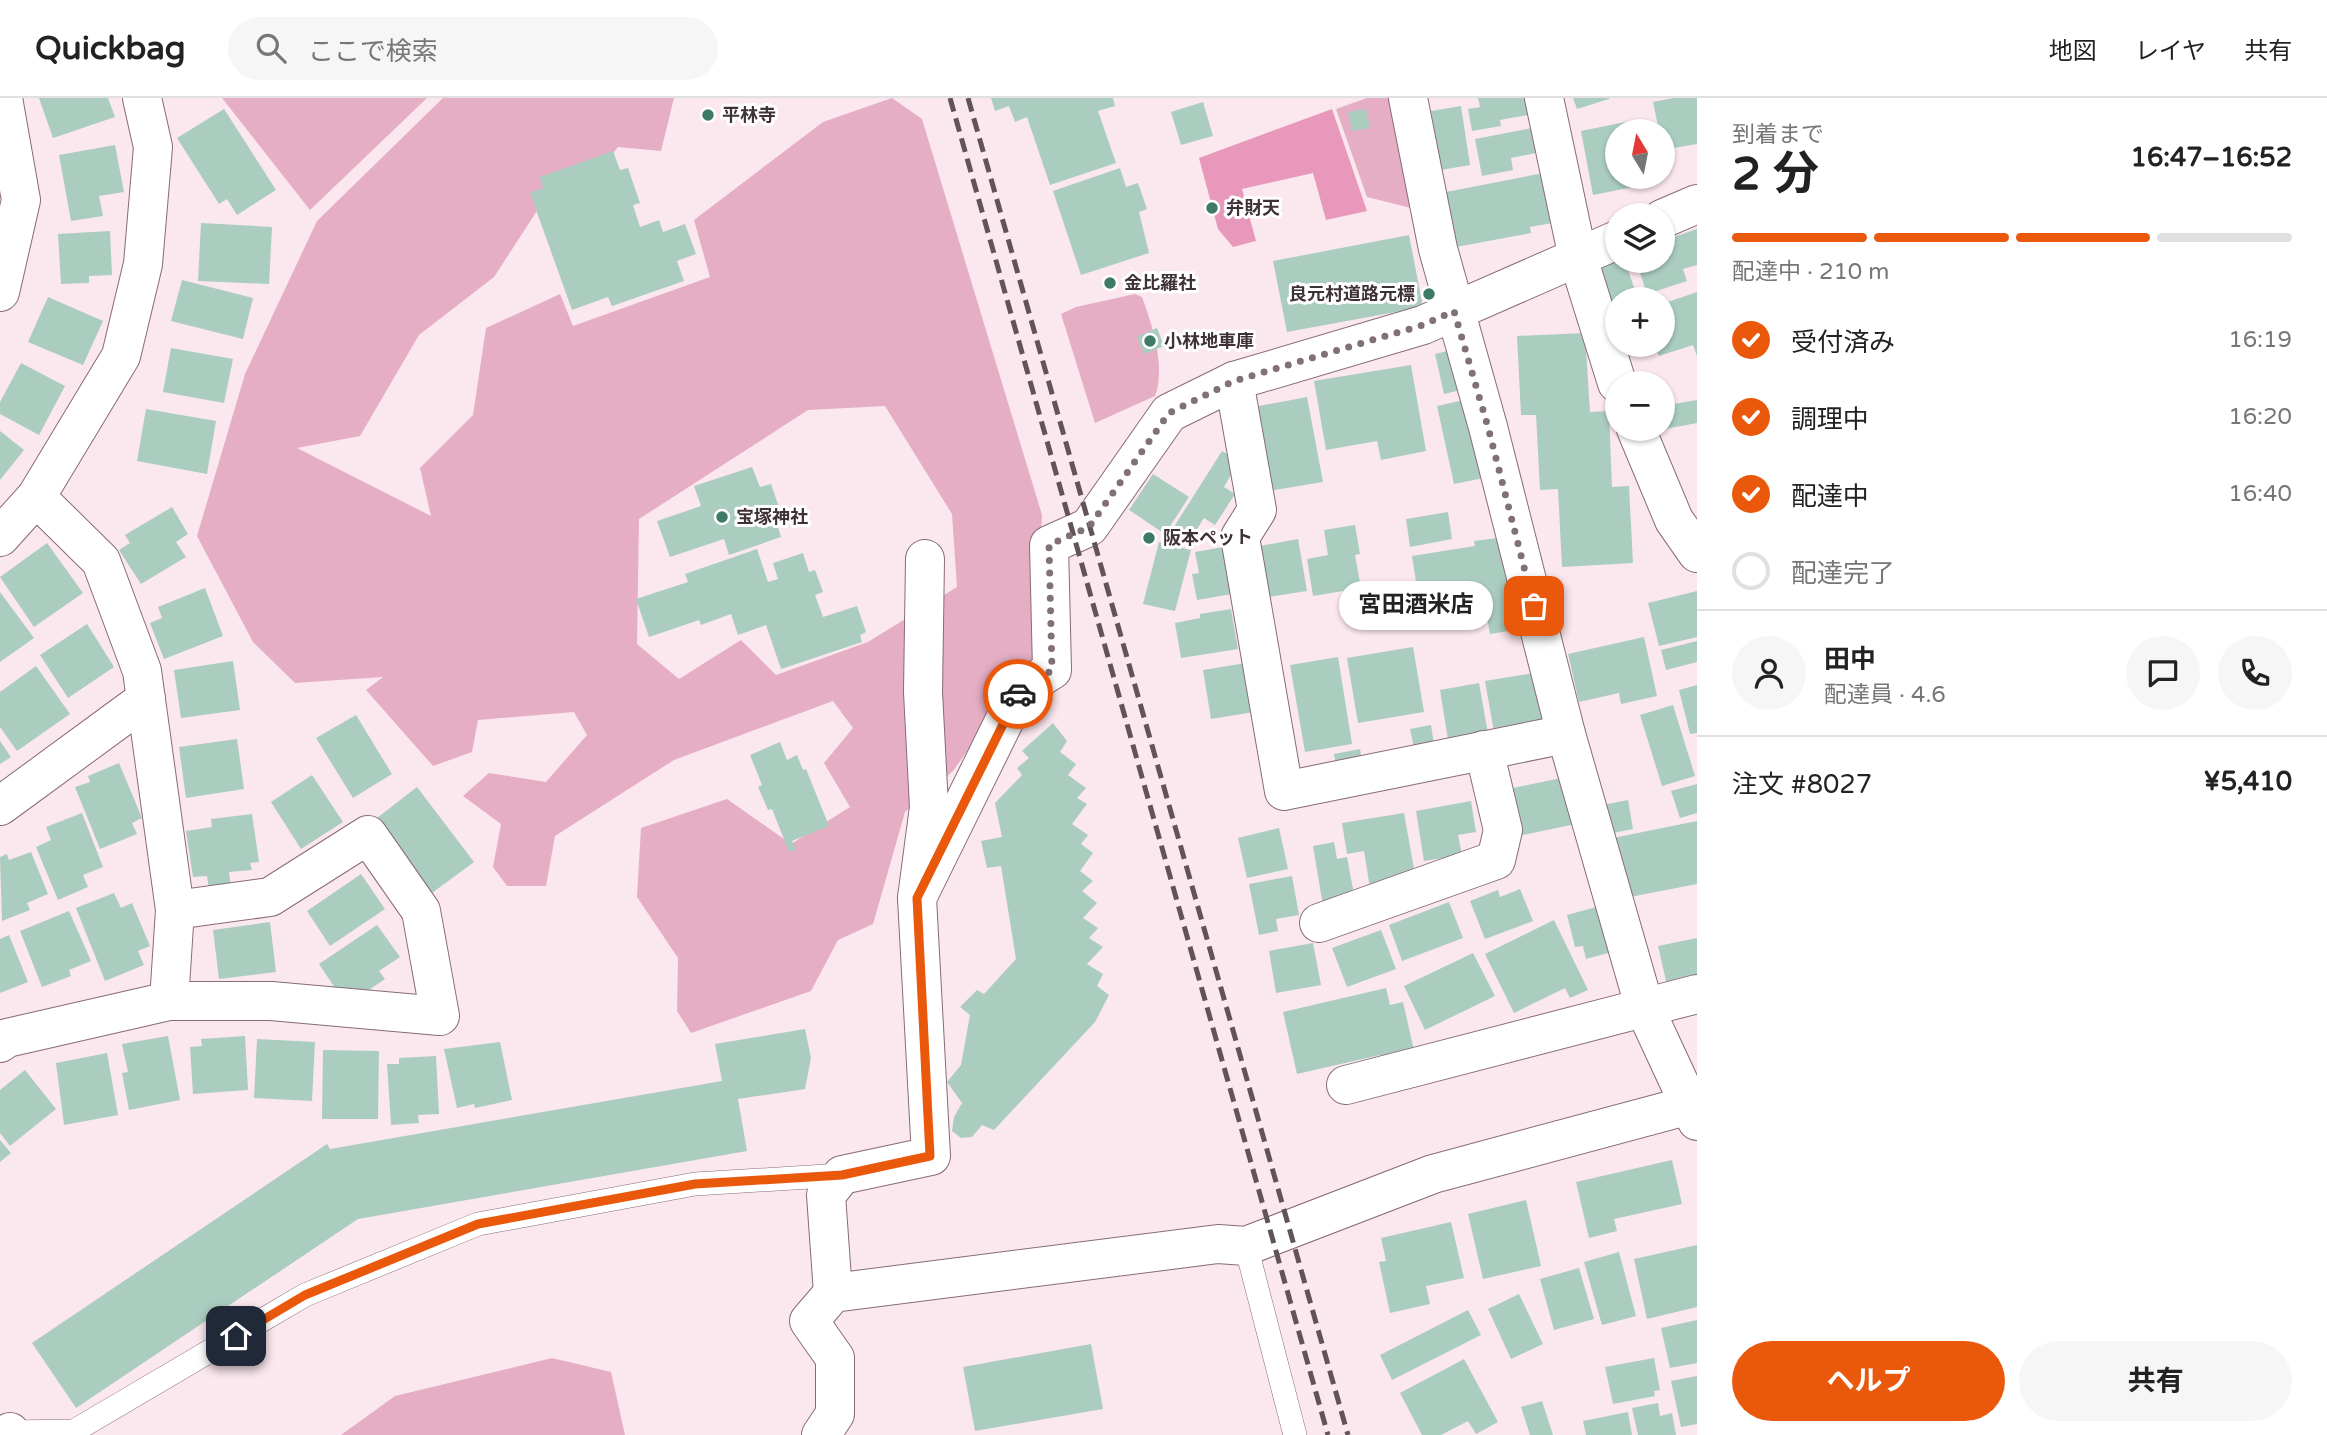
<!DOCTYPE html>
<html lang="ja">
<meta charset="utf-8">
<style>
:root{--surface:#fff;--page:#f6f6f6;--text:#222;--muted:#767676;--line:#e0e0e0;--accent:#ea580c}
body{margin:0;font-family:"Varela Round","Noto Sans JP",sans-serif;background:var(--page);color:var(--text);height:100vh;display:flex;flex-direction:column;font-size:26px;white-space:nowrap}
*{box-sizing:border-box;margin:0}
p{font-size:23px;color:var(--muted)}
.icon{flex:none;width:38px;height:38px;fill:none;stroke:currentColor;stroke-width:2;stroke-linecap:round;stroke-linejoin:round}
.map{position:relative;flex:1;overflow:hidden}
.side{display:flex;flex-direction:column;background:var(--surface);width:630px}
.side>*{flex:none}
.needle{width:46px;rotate:350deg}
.buttons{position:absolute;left:1605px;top:21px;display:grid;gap:14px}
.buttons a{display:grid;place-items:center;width:70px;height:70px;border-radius:50%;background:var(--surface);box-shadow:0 2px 5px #0004;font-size:35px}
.pin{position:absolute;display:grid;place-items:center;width:60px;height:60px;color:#fff;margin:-30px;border-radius:14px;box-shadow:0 4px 10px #0006}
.courier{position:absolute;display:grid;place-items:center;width:70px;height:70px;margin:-35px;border:5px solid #ea580c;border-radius:50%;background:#fff;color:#222;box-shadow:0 2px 9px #0007}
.bubble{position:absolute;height:49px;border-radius:24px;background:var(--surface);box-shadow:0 2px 5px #0004;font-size:23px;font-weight:700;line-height:49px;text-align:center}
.headline em{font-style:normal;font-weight:700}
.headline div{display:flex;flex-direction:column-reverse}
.headline{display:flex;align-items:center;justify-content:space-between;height:119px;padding:0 35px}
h1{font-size:46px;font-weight:700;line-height:52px}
.bar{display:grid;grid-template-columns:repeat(4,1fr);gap:10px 7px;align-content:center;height:84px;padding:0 35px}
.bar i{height:9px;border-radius:5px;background:var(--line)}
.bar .selected{background:var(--accent)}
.bar p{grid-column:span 4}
.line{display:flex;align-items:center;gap:18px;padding:0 35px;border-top:2px solid var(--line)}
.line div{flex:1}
.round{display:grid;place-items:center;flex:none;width:74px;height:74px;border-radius:37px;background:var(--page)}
ol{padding:0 35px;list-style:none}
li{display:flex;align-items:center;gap:21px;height:77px}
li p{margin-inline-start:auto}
li .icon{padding:7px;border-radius:50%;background:var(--accent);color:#fff;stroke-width:4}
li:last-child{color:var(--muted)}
li i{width:38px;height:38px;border:4px solid var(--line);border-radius:50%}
.primary-button{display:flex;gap:14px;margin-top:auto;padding:14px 35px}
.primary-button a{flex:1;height:80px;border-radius:42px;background:var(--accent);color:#fff;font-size:28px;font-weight:700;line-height:80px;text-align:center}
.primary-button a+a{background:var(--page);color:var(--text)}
header{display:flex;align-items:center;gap:42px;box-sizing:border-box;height:98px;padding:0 35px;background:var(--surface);border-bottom:2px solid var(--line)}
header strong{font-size:33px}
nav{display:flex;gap:38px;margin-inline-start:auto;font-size:24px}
.search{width:490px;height:63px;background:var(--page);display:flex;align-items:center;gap:18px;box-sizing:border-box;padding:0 24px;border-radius:38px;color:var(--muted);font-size:26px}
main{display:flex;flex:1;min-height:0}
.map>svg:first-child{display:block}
</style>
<header>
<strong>Quickbag</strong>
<div class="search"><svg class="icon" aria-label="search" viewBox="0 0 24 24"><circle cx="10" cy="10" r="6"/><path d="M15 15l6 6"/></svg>ここで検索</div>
<nav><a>地図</a><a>レイヤ</a><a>共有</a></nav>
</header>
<main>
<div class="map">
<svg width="1697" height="1337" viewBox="0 0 1697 1337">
<rect width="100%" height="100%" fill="#fbe7ee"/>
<!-- green -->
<g fill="#e5aec4" fill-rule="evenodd">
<path d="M222,0H427L310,112Z"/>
<path d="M443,0H674L661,53L618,49L591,83L557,82L494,179L419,237L360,338L297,350L431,418L420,370L473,317L486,230L560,196L573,228L710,179L694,122L823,24L892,0L922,21L1042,417L1034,560L953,673L905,714L873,826L838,842L811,893L691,935L677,913L678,860L637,799L641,730L727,701L791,746L850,709L824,665L853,630L833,603L674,662L555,738L546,788H507L493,769L501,726L463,698L489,675L546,684L587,637L574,614L478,622L472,654L433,668L366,592L383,579L295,585L253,544L197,438L245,276L317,123ZM885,308L952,416L957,489L868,544L776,577L741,542L679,581L637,546L639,421L808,312Z"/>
<path d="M1367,0H1392L1415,111L1367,99L1336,11Z"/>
<path d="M1135,196L1142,199C1152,226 1166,270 1155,298L1095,325L1061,216L1076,209Z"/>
<path d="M552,1260L611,1274L625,1337H341L395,1298Z"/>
</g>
<!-- water -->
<path fill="#e898ba" d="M1332,11L1367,113L1326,122L1313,75L1242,91L1256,143L1233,149L1218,131L1199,60Z"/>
<!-- building -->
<g fill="#abcdc0">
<path d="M39,0H108L115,19L53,40Z"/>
<path d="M991,0H1113L1115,8L1098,13L1116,65L1050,87L1027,19L1015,24L1009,8L995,13Z"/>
<path d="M1478,0H1525L1528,17L1500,22L1501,28L1472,33L1468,11L1480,9Z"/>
<path d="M1573,0H1609V1L1577,11Z"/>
<path d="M1674,0H1697V46L1663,52L1662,33H1659L1653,4Z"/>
<path d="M1203,4L1213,38L1181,47L1171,14Z"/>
<path d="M1461,8L1470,67L1441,72L1431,13Z"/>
<path d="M224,11L276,92L237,117L227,101L219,106L177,40Z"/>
<path d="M1366,11L1370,30L1352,33L1348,14Z"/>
<path d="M1635,22L1638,33H1617V79H1647L1648,86L1593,97L1581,33Z"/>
<path d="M1532,30L1536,55L1511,60L1513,72L1482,78L1475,41Z"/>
<path d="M115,47L124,94L99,98L103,118L71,123L59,57Z"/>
<path d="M613,53L620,72L628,70L640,105L633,107L640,129L659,122L663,134L685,126L696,156L677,163L684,183L612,208L608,199L572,212L530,95L543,90L540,79Z"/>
<path d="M1120,70L1126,89L1138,85L1147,111L1139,114L1149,155L1081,177L1053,93Z"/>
<path d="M1549,74L1558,124L1530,129L1531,135L1456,149L1446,94Z"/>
<path d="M201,125L272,129L269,186L198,183Z"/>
<path d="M1697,131V167L1683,171L1687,183L1647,196L1636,163H1662V155L1668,153L1665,142Z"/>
<path d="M110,133L112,177L89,178V185L61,186L58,136Z"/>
<path d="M1409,137L1423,209L1287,234L1273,163Z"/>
<path d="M1617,163H1625L1638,201H1617L1615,215L1599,167Z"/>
<path d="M182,182L253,200L243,241L171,223Z"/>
<path d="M1697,194V258L1693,247L1659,258L1655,247H1662V206Z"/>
<path d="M48,199L103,223L83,267L28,244Z"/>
<path d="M1157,230L1164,248L1144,256L1137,238Z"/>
<path d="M1585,235L1590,314L1609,313L1612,389L1629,388L1633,465L1562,469L1558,391L1540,392L1536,317H1521L1517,238Z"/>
<path d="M171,250L233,261L224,305L163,294Z"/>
<path d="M1460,250L1469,290L1444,296L1435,256Z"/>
<path d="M21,265L65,288L39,337L0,316V304Z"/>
<path d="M1411,267L1426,353L1381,362L1377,343L1326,352L1314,283Z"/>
<path d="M1307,299L1323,384L1269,393L1254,309Z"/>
<path d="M1473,300L1489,379L1454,386L1437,308Z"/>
<path d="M1697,302V325L1665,331L1662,308Z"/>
<path d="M146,311L216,323L207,376L137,363Z"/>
<path d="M0,333L24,352L0,382Z"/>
<path d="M1222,353L1239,363L1224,389L1235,396L1215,427L1204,420L1190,442L1172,432Z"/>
<path d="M752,369L760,389L771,386L780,412L773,414L781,439L729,457L724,441L670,459L657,423L701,408L694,388Z"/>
<path d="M1153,376L1189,399L1165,436L1129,412Z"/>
<path d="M172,409L188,436L176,444L186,459L141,486L119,452L130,445L125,437Z"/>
<path d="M1448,414L1452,441L1410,449L1406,421Z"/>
<path d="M1355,427L1360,456L1355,457L1361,490L1313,498L1307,461L1328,457L1324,432Z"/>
<path d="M1505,439L1521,531L1490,536L1484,504L1421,516L1412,458L1475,448L1474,443Z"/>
<path d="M1298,441L1307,493L1269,499L1260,448Z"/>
<path d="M1159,444L1191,452L1175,513L1143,506Z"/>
<path d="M47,445L83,495L34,529L0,479Z"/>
<path d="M1224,449L1232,496L1197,502L1192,476L1199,475L1195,454Z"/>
<path d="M757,451L768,484L778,481L773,465L803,455L809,474L815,472L823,494L815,497L823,519L857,508L866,534L860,537L862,544L781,571L766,527L738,537L731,516L701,527L699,522L649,539L636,501L688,484L685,476Z"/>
<path d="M205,490L223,538L164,561L150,525L162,520L158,509Z"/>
<path d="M1697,493V539L1659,548L1648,505Z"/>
<path d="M0,494L34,540L0,564Z"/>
<path d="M1231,511L1238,551L1181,560L1175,525L1200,520V516Z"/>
<path d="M87,526L114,569L68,600L40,557Z"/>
<path d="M1644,539L1657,598L1621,606L1619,595L1579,604L1568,556Z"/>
<path d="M1697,543V564L1666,572L1661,552Z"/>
<path d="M1413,549L1424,614L1358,625L1347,560Z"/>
<path d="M1338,559L1352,646L1305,654L1290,567Z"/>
<path d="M233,563L240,612L181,620L174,572Z"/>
<path d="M1246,565L1254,614L1211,621L1203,572Z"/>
<path d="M36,568L70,616L17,653L0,629V594Z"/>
<path d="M1534,575L1544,632L1495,640L1485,583Z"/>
<path d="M1479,585L1489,641L1449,648L1440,592Z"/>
<path d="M1697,587V635L1690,636L1679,592Z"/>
<path d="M1673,607L1695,678L1662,688L1640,617Z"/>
<path d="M356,617L392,676L353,700L316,640Z"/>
<path d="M1053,625L1067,643L1060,654L1076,666L1068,677L1086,690L1077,700L1087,706L1072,726L1088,737L1081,746L1093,755L1080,773L1093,783L1082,793L1097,805L1083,820L1098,830L1089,840L1103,849L1087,866L1103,876L1097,888L1109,897L1095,924L994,1032L982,1027L972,1039L961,1040L952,1033L954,1019L962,1005L947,984L961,967L970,917L960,909L977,892L984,896L1016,861L1001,768L987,770L981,743L1002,739L995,705L1022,677L1017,670L1029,660L1022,653Z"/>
<path d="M1431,627L1435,652L1415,655L1410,631Z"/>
<path d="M237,641L244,691L186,700L179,649Z"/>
<path d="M0,643L11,659L0,666Z"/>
<path d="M780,644L787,662L797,657L803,672L806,671L829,728L792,743L796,751L789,754L772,711L768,712L758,689L762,687L750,657Z"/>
<path d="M1360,651L1363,668L1337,672L1334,656Z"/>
<path d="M119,665L142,720L132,725L137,736L100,751L75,689L90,684L88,678Z"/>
<path d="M312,677L343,724L301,751L271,704Z"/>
<path d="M1566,679L1576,726L1518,738L1508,691Z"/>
<path d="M1697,686V715L1680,720L1671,693Z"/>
<path d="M417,689L474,764L432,795L377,720Z"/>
<path d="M1628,702L1633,731L1608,736L1603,707Z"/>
<path d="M1471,703L1476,734L1458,737L1462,757L1424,763L1416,713Z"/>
<path d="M82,715L103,769L83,777L88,789L58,802L36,749L51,742L46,729Z"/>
<path d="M1404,715L1416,782L1370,790L1364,753L1347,756L1342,725Z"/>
<path d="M252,716L259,764L250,765L252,772L229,774L231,788L209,791L207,778L193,779L186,733L212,729L211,721Z"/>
<path d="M1697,723V786L1625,800L1613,740Z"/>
<path d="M1279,730L1288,771L1247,780L1238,740Z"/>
<path d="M1334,744L1337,761L1347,759L1355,802L1323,808L1313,748Z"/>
<path d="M31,754L48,796L27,805L30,812L2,823L0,759L7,756L9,762Z"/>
<path d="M361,776L385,811L330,848L307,813Z"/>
<path d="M1292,778L1299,817L1276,821L1278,833L1259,837L1249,786Z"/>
<path d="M1520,791L1533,823L1485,841L1470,803L1498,792L1500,799Z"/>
<path d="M114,795L121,810L132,805L150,848L138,853L144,867L105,883L76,810Z"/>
<path d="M1449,804L1463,840L1402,863L1389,827Z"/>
<path d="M1600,808L1612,854L1586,861L1583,848L1575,849L1567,817Z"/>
<path d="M69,813L91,863L69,872L71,878L42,889L20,833Z"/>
<path d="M1554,822L1588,892L1570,900L1565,890L1514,915L1485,856Z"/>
<path d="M270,824L276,874L219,881L213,832Z"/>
<path d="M377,827L400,859L379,873L385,881L360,898L355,890L341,899L319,866Z"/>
<path d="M1381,832L1396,871L1347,889L1332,850Z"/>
<path d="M9,837L28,884L0,895V841Z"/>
<path d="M1697,840V880L1667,887L1658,848Z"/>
<path d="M1313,845L1321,887L1276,895L1269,853Z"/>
<path d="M1473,855L1495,898L1425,932L1404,888Z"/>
<path d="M1386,890L1390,907L1403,904L1416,961L1383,968L1380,957L1297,976L1283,914Z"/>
<path d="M805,931L811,960L805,991L738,1001L747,1053L358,1121L76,1310L32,1245L327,1046L330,1051L722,983L715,946Z"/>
<path d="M168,938L180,1002L129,1012L122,975L128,974L122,946Z"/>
<path d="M245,938L248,992L193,996L190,949L202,948L201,941Z"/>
<path d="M257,941L315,944L312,1003L254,1000Z"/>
<path d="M500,944L512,1002L475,1010L474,1006L457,1010L444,951Z"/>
<path d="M323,952L379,953L378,1021H322Z"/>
<path d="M107,955L118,1017L64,1027L56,965Z"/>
<path d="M436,958L439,1016L418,1017L419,1025L391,1027L387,966H399V960Z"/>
<path d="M25,972L56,1011L10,1048L0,1035V992Z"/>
<path d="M0,1042L11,1055L0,1064Z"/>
<path d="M1672,1062L1682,1106L1614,1121L1617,1133L1589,1140L1576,1084Z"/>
<path d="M1526,1102L1541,1168L1483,1181L1468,1116Z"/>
<path d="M1451,1124L1464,1180L1426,1188L1430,1206L1390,1215L1379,1164L1386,1163L1381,1140Z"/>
<path d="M1697,1147V1209L1647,1221L1634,1161Z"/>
<path d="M1619,1154L1636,1218L1602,1227L1584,1164Z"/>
<path d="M1579,1170L1594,1221L1554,1232L1540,1181Z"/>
<path d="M1519,1196L1543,1246L1511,1261L1488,1211Z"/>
<path d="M1468,1212L1481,1237L1392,1282L1380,1257Z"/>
<path d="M1697,1222V1265L1670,1270L1661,1230Z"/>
<path d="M1091,1246L1103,1311L975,1333L963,1269Z"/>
<path d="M1654,1260L1660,1292L1654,1293L1655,1298L1613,1306L1605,1269Z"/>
<path d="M1464,1261L1498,1324L1476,1336L1468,1323L1441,1337H1422L1400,1295Z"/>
<path d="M1697,1278V1326L1681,1329L1671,1283Z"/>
<path d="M1542,1303L1553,1337H1530L1521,1309Z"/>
<path d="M1658,1305L1660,1318L1672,1315L1676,1337H1638L1632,1310Z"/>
<path d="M1628,1314L1632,1337H1586L1583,1323Z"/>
</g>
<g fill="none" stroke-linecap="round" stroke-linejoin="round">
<defs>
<g id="lane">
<path d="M1246,1148L1295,1337"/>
<path d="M10,1334L74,1333L305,1197L478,1126L695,1086L842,1077"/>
</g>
<g id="street">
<path d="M1408,0L1438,151L1488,329L1566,636L1645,911L1697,1023"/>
<path d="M1544,0L1578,160L1617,285"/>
<path d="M1662,121L1697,106"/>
<path d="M0,194L21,102L3,0"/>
<path d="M1234,283L1257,412L1240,439L1284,693L1566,636"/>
<path d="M1636,331L1674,422L1697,455"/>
<path d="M36,399L101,463L142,573L175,812L169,903"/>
<path d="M0,439L36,399L121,258L143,166L153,49L142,0"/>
<path d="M0,708L146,601"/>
<path d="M917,800L1019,593L1052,572L1049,447L1089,429L1169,315L1234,283L1423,227L1617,142"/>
<path d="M1319,825L1496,762L1503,732L1484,652"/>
<path d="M0,945L7,940L169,903H271L440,918L421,813L368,737L270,799L175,812"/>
<path d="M1346,987L1697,896"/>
<path d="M833,1195L826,1097L842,1077L931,1058L917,800L929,709L923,594L925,461"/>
<path d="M7,1337L10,1334"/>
<path d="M821,1337L835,1316V1260L809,1223L833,1195L1218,1146L1246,1148L1433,1076L1697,1005"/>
</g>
</defs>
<!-- lane casing -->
<use href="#lane" stroke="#886b76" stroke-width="24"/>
<!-- street casing -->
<use href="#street" stroke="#886b76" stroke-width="40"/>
<!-- lane -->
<use href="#lane" stroke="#fff" stroke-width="23"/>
<!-- street -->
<use href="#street" stroke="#fff" stroke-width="38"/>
<!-- rail -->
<g stroke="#625359" stroke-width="5" stroke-dasharray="14 7" stroke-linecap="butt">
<path d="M950,0L1328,1337"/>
<path d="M968,0L1348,1337"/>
</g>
</g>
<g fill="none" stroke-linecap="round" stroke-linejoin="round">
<!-- done -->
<path stroke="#817177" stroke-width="7" stroke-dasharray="0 12.6" d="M1018,596L1052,572L1049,447L1089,429L1169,315L1234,283L1423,227L1454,213L1488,329L1534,508"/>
<!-- route -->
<path stroke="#ea580c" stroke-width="9" d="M236,1238L305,1197L478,1126L695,1086L842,1077L930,1058L917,800L1018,596"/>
</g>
<!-- markers -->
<g fill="#3d7b67" stroke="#fff" stroke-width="2.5">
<circle cx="708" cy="17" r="7"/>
<circle cx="1212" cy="110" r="7"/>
<circle cx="1110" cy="185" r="7"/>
<circle cx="1429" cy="196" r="7"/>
<circle cx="1150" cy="243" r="7"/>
<circle cx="722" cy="419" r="7"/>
<circle cx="1149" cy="440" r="7"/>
</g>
<g text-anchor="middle" stroke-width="6" stroke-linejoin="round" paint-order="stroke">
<!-- poi labels -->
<g font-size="18" font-weight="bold" fill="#3f3237" stroke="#fff" text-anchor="start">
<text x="722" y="23">平林寺</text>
<text x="1226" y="116">弁財天</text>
<text x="1124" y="191">金比羅社</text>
<text x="1415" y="202" text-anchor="end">良元村道路元標</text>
<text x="1164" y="249">小林地車庫</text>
<text x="736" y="425">宝塚神社</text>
<text x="1163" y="446">阪本ペット</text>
</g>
</g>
</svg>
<div class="buttons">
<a><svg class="needle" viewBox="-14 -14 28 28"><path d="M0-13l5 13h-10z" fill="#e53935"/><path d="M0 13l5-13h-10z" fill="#767676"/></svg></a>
<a><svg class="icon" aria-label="layers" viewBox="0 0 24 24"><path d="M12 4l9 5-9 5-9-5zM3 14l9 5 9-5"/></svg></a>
<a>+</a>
<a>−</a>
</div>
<div class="pin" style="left:1534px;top:508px;background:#ea580c"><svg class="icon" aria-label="bag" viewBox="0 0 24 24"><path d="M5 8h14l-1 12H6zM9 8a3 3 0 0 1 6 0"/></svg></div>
<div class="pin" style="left:236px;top:1238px;background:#1f2937"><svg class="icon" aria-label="home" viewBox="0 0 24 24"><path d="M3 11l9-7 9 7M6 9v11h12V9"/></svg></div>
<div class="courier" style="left:1018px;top:596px"><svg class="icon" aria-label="car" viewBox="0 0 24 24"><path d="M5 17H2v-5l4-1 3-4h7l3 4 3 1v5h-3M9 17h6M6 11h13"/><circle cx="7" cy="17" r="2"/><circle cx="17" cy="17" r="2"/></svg></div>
<div class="bubble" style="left:1339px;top:483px;width:154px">宮田酒米店</div>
</div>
<section class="side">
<div class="headline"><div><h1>2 分</h1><p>到着まで</p></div><em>16:47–16:52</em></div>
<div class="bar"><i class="selected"></i><i class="selected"></i><i class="selected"></i><i></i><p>配達中 · 210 m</p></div>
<ol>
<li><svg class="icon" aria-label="check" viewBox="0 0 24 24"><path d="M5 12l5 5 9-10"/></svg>受付済み<p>16:19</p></li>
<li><svg class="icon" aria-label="check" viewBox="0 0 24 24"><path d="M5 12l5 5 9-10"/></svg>調理中<p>16:20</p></li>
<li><svg class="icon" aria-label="check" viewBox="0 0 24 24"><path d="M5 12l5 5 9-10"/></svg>配達中<p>16:40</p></li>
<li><i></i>配達完了</li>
</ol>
<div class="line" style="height:126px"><a class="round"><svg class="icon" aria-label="person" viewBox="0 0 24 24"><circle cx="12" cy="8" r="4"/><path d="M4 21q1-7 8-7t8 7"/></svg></a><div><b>田中</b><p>配達員 · 4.6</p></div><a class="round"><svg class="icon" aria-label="chat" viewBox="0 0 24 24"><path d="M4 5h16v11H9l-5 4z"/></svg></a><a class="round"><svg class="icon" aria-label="phone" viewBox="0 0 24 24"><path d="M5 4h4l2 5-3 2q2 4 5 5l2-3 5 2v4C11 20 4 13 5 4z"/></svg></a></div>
<div class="line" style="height:91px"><div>注文 #8027</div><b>¥5,410</b></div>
<div class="primary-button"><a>ヘルプ</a><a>共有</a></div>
</section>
</main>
